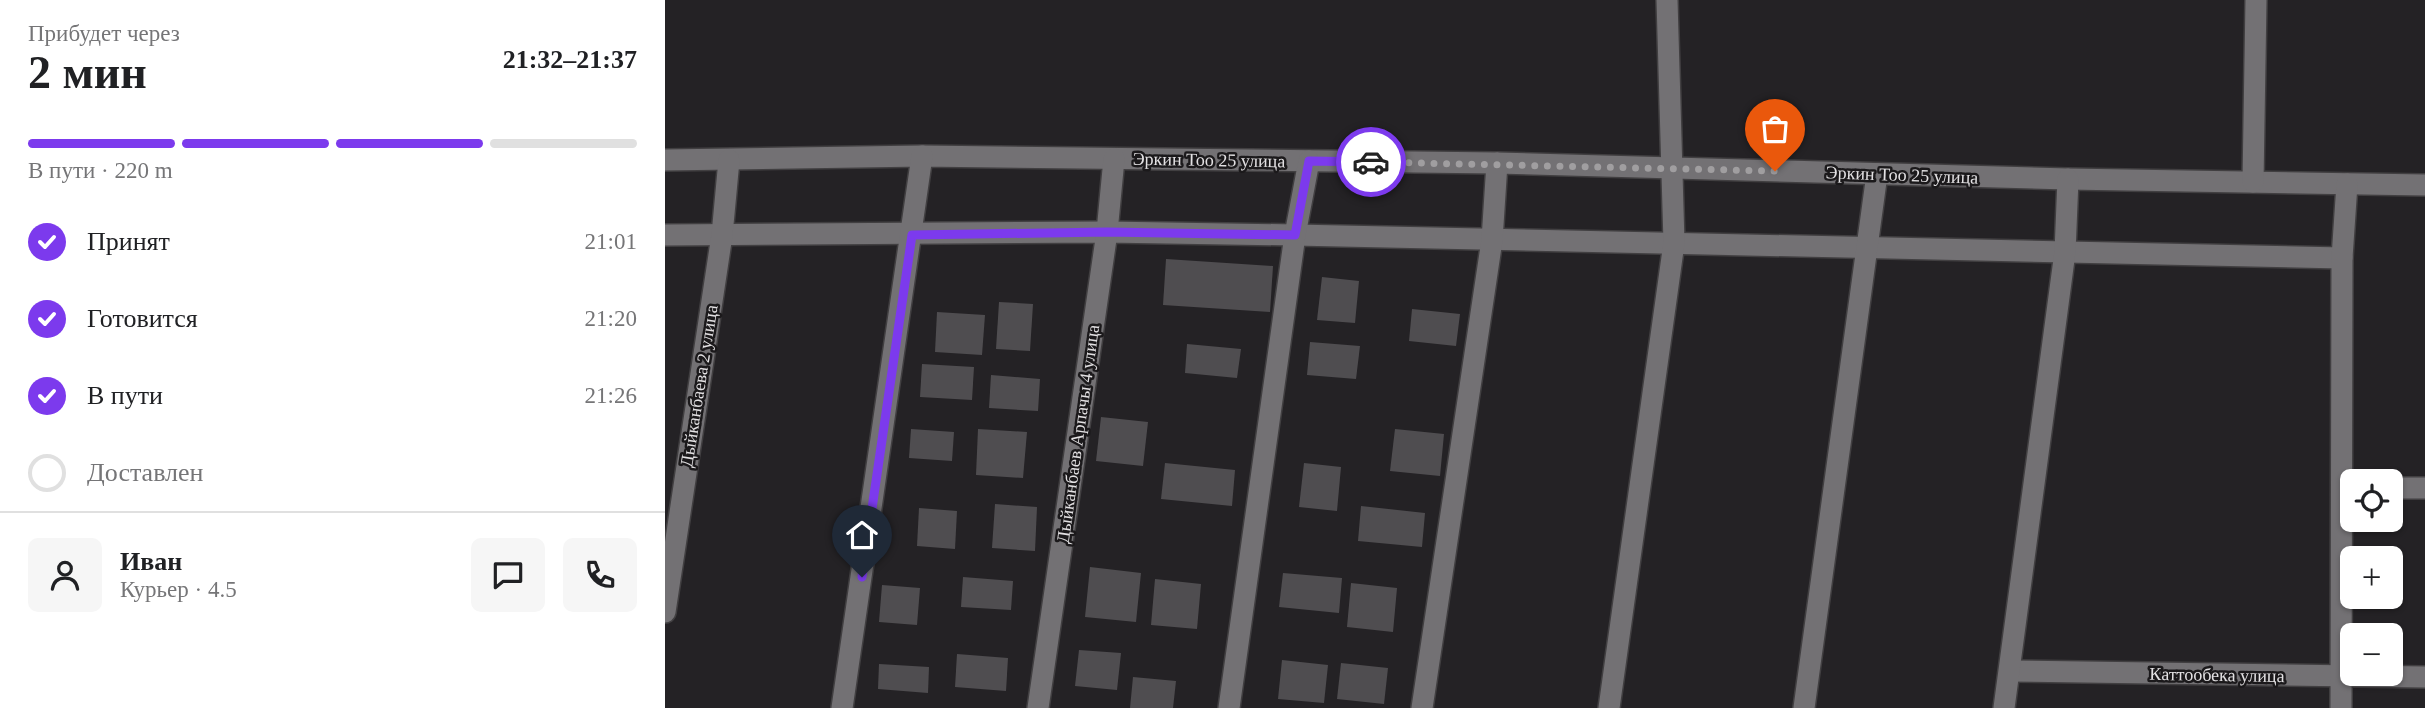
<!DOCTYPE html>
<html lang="ru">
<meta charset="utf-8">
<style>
:root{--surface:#fff;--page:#f6f6f6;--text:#202124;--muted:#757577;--line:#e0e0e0;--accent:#7c3aed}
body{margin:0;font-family:"Times New Roman",serif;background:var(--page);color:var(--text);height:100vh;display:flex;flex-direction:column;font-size:26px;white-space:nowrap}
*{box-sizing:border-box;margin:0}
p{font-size:23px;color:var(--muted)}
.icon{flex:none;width:38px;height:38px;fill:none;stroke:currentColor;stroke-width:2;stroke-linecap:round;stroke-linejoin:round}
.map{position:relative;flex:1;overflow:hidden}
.panel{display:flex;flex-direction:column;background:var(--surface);width:665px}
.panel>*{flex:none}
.fabs{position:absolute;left:1675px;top:469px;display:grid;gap:14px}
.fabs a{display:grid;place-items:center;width:63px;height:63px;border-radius:10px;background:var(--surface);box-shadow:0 2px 5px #0004;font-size:35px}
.pin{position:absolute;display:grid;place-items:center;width:60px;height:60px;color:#fff;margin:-72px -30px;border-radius:50% 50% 50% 0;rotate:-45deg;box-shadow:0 0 7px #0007}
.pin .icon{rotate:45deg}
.courier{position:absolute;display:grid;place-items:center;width:70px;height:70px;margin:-35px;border:5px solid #7c3aed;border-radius:50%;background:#fff;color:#222;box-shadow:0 2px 9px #0007}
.headline em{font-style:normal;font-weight:700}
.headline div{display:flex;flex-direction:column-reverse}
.headline{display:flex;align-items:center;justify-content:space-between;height:119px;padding:0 28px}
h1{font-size:46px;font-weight:700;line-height:52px}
.bar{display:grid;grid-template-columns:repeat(4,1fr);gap:10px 7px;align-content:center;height:84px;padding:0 28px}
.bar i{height:9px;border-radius:5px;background:var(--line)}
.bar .selected{background:var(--accent)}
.bar p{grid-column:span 4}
.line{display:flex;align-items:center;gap:18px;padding:0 28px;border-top:2px solid var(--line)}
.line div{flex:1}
.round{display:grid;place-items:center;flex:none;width:74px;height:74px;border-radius:10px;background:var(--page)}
ol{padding:0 28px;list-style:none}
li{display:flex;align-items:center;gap:21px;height:77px}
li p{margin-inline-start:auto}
li .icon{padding:7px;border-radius:50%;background:var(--accent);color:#fff;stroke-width:4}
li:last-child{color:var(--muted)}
li i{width:38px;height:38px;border:4px solid var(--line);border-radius:50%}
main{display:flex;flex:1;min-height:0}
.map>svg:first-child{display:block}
</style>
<main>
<section class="panel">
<div class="headline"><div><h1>2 мин</h1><p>Прибудет через</p></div><em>21:32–21:37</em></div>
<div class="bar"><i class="selected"></i><i class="selected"></i><i class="selected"></i><i></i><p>В пути · 220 m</p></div>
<ol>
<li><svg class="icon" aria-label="check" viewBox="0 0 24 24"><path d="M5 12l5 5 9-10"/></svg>Принят<p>21:01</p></li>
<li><svg class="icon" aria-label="check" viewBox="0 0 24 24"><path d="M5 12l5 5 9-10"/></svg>Готовится<p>21:20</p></li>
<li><svg class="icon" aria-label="check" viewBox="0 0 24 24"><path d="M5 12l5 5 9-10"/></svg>В пути<p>21:26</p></li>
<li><i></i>Доставлен</li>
</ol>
<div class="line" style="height:126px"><a class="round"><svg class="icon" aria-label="person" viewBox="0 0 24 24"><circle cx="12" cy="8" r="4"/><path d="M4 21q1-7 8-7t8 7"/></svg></a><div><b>Иван</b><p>Курьер · 4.5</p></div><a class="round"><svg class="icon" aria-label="chat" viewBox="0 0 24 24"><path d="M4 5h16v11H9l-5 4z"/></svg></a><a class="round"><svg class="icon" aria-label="phone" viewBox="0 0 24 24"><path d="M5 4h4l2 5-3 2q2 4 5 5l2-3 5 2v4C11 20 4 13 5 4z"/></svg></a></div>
</section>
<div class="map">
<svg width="1760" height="708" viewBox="0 0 1760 708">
<rect width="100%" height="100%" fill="#242225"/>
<!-- building -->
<g fill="#4f4d50">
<path d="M501,259L608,266L605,312L498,305Z"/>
<path d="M657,277L694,281L690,323L652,320Z"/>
<path d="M334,302L368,304L365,351L331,349Z"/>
<path d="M747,309L795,314L791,346L744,341Z"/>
<path d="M272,312L320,315L317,355L270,352Z"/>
<path d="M645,342L695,346L691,379L642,375Z"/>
<path d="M522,344L576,349L572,378L520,373Z"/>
<path d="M257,364L309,367L307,400L255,397Z"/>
<path d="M326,375L375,379L373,411L324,408Z"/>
<path d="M436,417L483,422L478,466L431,461Z"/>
<path d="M246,429L289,432L287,461L244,458Z"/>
<path d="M313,429L362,432L358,478L311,475Z"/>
<path d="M730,429L779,434L775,476L725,471Z"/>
<path d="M500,463L570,470L567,506L496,499Z"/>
<path d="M639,463L676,467L672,511L634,507Z"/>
<path d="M330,504L372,507L370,551L327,548Z"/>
<path d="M696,506L760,513L757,547L693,541Z"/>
<path d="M254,508L292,511L290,549L252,546Z"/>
<path d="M425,567L476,573L471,622L420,617Z"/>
<path d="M618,573L677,578L674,613L614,607Z"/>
<path d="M298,577L348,581L346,610L296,607Z"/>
<path d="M490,579L536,584L532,629L486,625Z"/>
<path d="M686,583L732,588L728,632L682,627Z"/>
<path d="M217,585L255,588L252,625L214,622Z"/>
<path d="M414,650L456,653L452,690L410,686Z"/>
<path d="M292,654L343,658L341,691L290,687Z"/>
<path d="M617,660L663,665L659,703L613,699Z"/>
<path d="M676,663L723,668L719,704L672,699Z"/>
<path d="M214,664L264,667L263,693L213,689Z"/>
<path d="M468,677L511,681L508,708H465Z"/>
</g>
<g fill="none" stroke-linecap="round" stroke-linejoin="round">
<defs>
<g id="minor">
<path d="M0,160L257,156L832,163L1403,179L1760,185"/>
<path d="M1588,182L1591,0"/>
<path d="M0,235L442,232L630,235L1677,258"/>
<path d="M1726,488H1760"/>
<path d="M0,612L57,235L64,160"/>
<path d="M1345,671L1760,677"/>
<path d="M177,708L257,156"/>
<path d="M373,708L442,232L449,159"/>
<path d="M564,708L630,235L644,161"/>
<path d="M757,708L827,240L832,163"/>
<path d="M944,708L1009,243L1002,0"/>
<path d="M1139,708L1212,174"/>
<path d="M1339,708L1400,252L1403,179"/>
<path d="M1676,708L1677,258L1682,184"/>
</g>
</defs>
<!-- minor casing -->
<use href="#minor" stroke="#413f41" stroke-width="24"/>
<!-- minor -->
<use href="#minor" stroke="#737174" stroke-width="21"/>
</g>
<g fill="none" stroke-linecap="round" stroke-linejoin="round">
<!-- done -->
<path stroke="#a09ea0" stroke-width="7" stroke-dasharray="0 12.6" d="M706,162L1110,171"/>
<!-- route -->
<path stroke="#7c3aed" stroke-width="9" d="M197,577L247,235L442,232L630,235L644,161L706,162"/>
</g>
<g text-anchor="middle" stroke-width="5" stroke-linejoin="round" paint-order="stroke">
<!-- street labels -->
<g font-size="18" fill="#e3e1e3" stroke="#1b191b">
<text transform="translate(544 160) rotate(1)" y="6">Эркин Тоо 25 улица</text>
<text transform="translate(1237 175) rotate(2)" y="6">Эркин Тоо 25 улица</text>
<text transform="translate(34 386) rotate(-81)" y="6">Дыйканбаева 2 улица</text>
<text transform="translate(413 434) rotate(-82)" y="6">Дыйканбаев Арпачы 4 улица</text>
<text transform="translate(1552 675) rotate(1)" y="6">Каттообека улица</text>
</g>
</g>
</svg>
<div class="fabs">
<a><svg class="icon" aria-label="locate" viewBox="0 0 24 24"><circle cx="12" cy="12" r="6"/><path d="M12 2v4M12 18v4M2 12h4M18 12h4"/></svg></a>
<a>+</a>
<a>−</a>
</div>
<div class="pin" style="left:1110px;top:171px;background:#ea580c"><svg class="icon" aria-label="bag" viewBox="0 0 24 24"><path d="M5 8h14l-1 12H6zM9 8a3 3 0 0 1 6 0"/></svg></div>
<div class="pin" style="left:197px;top:577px;background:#1f2937"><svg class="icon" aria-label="home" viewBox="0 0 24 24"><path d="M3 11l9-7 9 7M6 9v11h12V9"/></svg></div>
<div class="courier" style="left:706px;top:162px"><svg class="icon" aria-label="car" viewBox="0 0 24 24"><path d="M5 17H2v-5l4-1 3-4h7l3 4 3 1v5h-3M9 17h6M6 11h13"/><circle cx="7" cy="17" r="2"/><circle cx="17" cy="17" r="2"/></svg></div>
</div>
</main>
